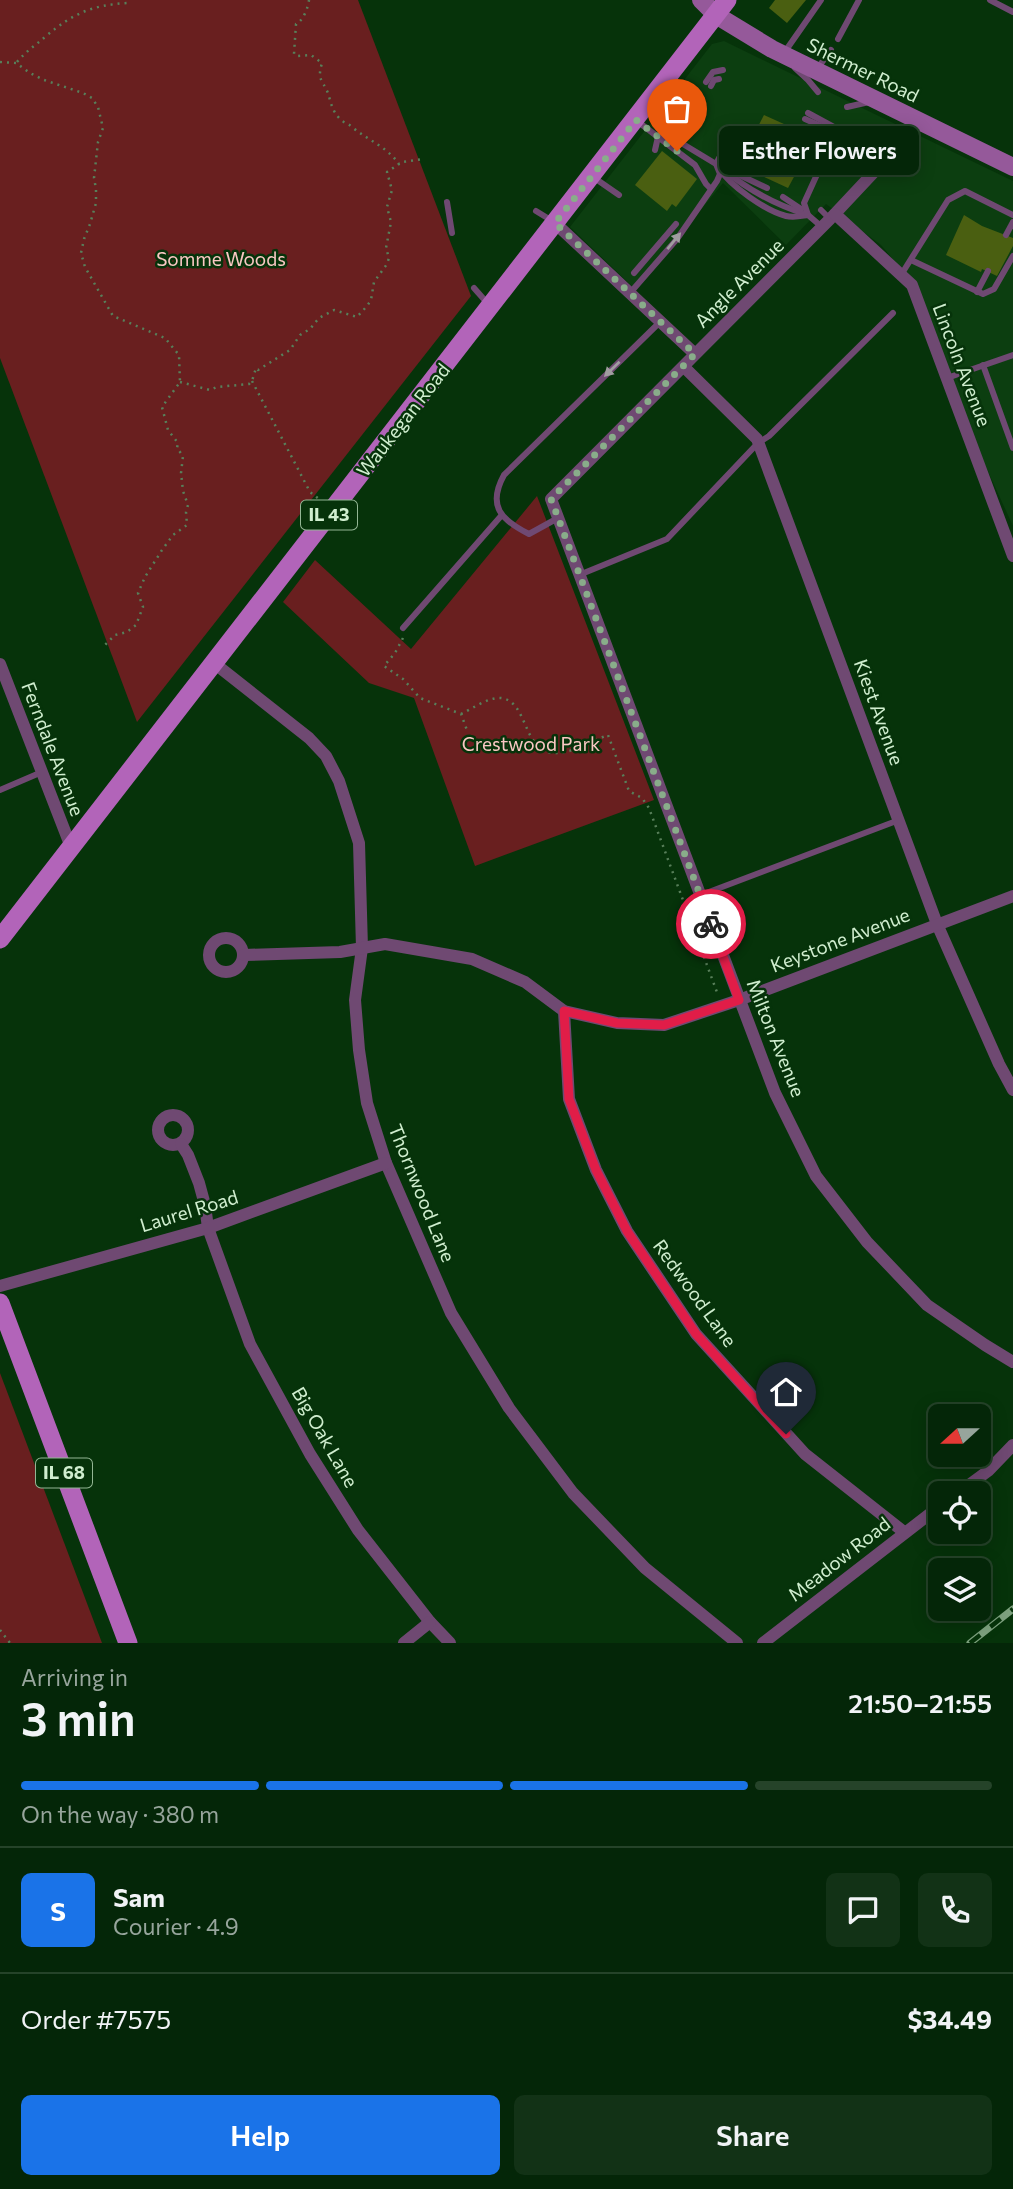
<!DOCTYPE html>
<meta charset="utf-8">
<style>
:root{--surface:#042608;--page:#123216;--text:#f1f3f6;--muted:#97a59c;--line:#254329;--accent:#1a73e8}
body{margin:0;font-family:Commissioner,sans-serif;background:var(--page);color:var(--text);height:100vh;display:flex;flex-direction:column;font-size:26px;white-space:nowrap}
*{box-sizing:border-box;margin:0}
p{font-size:23px;color:var(--muted)}
.icon{flex:none;width:38px;height:38px;fill:none;stroke:currentColor;stroke-width:2;stroke-linecap:round;stroke-linejoin:round}
.map{position:relative;height:1643px;overflow:hidden}
.drawer{display:flex;flex-direction:column;background:var(--surface);flex:1}
.drawer>*{flex:none}
.needle{width:46px;rotate:249deg}
.controls{position:absolute;left:928px;top:1404px;display:grid;gap:14px}
.controls a{display:grid;place-items:center;width:63px;height:63px;border-radius:10px;background:var(--surface);box-shadow:0 4px 18px #0003,0 0 0 2px var(--line);font-size:35px}
.pin{position:absolute;display:grid;place-items:center;width:60px;height:60px;color:#fff;margin:-72px -30px;border-radius:50% 50% 50% 0;rotate:-45deg;box-shadow:0 0 7px #0007}
.pin .icon{rotate:45deg}
.courier{position:absolute;display:grid;place-items:center;width:70px;height:70px;margin:-35px;border:5px solid #e11d48;border-radius:50%;background:#fff;color:#222;box-shadow:0 2px 9px #0007}
.bubble{position:absolute;height:49px;border-radius:10px;background:var(--surface);box-shadow:0 4px 18px #0003,0 0 0 2px var(--line);font-size:23px;font-weight:600;line-height:49px;text-align:center}
.summary em{font-style:normal;font-weight:600}
.summary div{display:flex;flex-direction:column-reverse}
.summary{display:flex;align-items:center;justify-content:space-between;height:119px;padding:0 21px}
h1{font-size:46px;font-weight:600;line-height:52px}
.bar{display:grid;grid-template-columns:repeat(4,1fr);gap:10px 7px;align-content:center;height:84px;padding:0 21px}
.bar i{height:9px;border-radius:5px;background:var(--line)}
.bar .active{background:var(--accent)}
.bar p{grid-column:span 4}
.line{display:flex;align-items:center;gap:18px;padding:0 21px;border-top:2px solid var(--line)}
.line div{flex:1}
.round{display:grid;place-items:center;flex:none;width:74px;height:74px;border-radius:10px;background:var(--page)}
.button{display:flex;gap:14px;margin-top:auto;padding:14px 21px}
.button a{flex:1;height:80px;border-radius:10px;background:var(--accent);color:#fff;font-size:28px;font-weight:600;line-height:80px;text-align:center}
.button a+a{background:var(--page);color:var(--text)}
.map>svg:first-child{display:block}
</style>
<div class="map">
<svg width="1013" height="1643" viewBox="0 0 1013 1643">
<rect width="100%" height="100%" fill="#06330a"/>
<!-- built -->
<path fill="#0c3e10" d="M724,41L1013,181V526L985,465L918,289L881,245L826,204L786,245L723,183L635,289L570,227L712,44Z"/>
<!-- green -->
<g fill="#691f1f">
<path d="M0,0H358L471,296L137,722L0,358Z"/>
<path d="M537,496L654,800L475,866L414,698L369,683L283,602L315,560L411,649Z"/>
<path d="M0,1373L102,1643H0Z"/>
</g>
<!-- building -->
<g fill="#4a5f11">
<path d="M775,0H806L787,23L769,8Z"/>
<path d="M764,115L815,138L788,188L738,165Z"/>
<path d="M662,151L697,179L676,207L672,204L667,211L635,185Z"/>
<path d="M964,215L982,226L1013,238V246L997,276L982,269L981,272L946,255Z"/>
</g>
<g fill="none" stroke-linecap="round" stroke-linejoin="round">
<!-- path -->
<g stroke="#587f5a" stroke-width="2.5" stroke-dasharray="2 5" stroke-linecap="butt">
<path d="M309,0C308,8 303,21 296,24L294,54L297,56L311,55L322,63C317,80 322,79 328,93C331,103 332,110 339,118C343,123 348,123 352,127C369,141 386,146 399,164"/>
<path d="M0,62L16,63L30,73L44,80L83,93L92,98L98,107L103,128L98,142L94,178L96,189V203L90,224L84,239L81,253L85,267L113,316L165,338L179,355L180,382L162,407L168,430L178,443L177,448L183,456L181,473L183,491L188,505L186,512L187,525L173,535L162,550L145,577L138,593L143,607L136,625L127,632L115,635L104,646"/>
<path d="M17,62C27,50 35,46 46,36C74,13 92,5 128,3V0"/>
<path d="M252,381L310,492L319,499"/>
<path d="M180,382L210,390L217,387L249,384L252,381L256,368L258,370L290,350L300,335L310,329L319,318L334,310L357,317L367,306L371,300L374,282L387,264L389,258L386,248L391,222L387,207L392,190L387,172L402,162L423,159"/>
<path d="M403,638L395,653L384,666L403,679L420,698L461,714L468,733"/>
<path d="M461,714C472,709 488,697 501,698C529,701 522,754 556,753C573,753 592,741 608,735L629,791L642,798L649,808L718,995"/>
<path d="M0,1630L10,1643"/>
</g>
<!-- service -->
<g stroke="#6f4972" stroke-width="6">
<path d="M990,0L1013,12"/>
<path d="M838,39L859,0"/>
<path d="M784,53L821,0"/>
<path d="M795,68L808,80L818,92"/>
<path d="M817,69L831,50"/>
<path d="M706,82L713,72L723,70"/>
<path d="M711,86L714,80L719,79"/>
<path d="M847,107L869,102"/>
<path d="M808,113L843,132"/>
<path d="M805,119L836,133"/>
<path d="M637,121L695,165L706,184L711,189"/>
<path d="M658,137L668,135L716,164L767,188"/>
<path d="M655,150L658,137"/>
<path d="M719,168C730,186 766,211 786,216C794,218 801,216 808,215L822,227"/>
<path d="M723,169C749,191 774,204 805,214"/>
<path d="M593,177L619,195"/>
<path d="M783,197L801,209"/>
<path d="M447,202L452,233"/>
<path d="M821,210L830,219"/>
<path d="M536,211L554,222"/>
<path d="M808,215L804,203L819,170"/>
<path d="M1006,235L1013,222"/>
<path d="M911,260L983,294L994,289L1013,256"/>
<path d="M634,273L676,224"/>
<path d="M901,275L948,200L965,191L1013,215"/>
<path d="M474,288L489,305"/>
<path d="M977,292L988,271"/>
<path d="M630,293L677,239L717,181L720,174L716,164L719,158"/>
<path d="M983,365L1013,448"/>
<path d="M947,378L1013,355"/>
<path d="M558,518L529,534C501,520 487,506 504,475L660,322"/>
<path d="M579,575L667,539L758,443L769,436L893,313"/>
<path d="M403,628L501,516"/>
<path d="M0,790L42,772"/>
<path d="M701,895L899,820"/>
</g>
<!-- minor -->
<g stroke="#6f4972" stroke-width="12">
<path d="M921,122L830,219L551,499L775,1093L816,1176L867,1242L927,1305L985,1345L1013,1362"/>
<path d="M835,214L912,285L1013,556"/>
<path d="M555,223L695,354"/>
<path d="M684,367L757,439L937,924L999,1064L1013,1090"/>
<path d="M214,663L309,738L326,756L339,781L359,843L362,948L355,1000L359,1050L367,1103L386,1163L451,1313L509,1408L573,1493L645,1568L737,1643"/>
<path d="M0,664L71,847"/>
<circle cx="226" cy="955" r="17"/>
<path d="M244,955L340,952L385,944L472,959L525,982L564,1011L617,1023L664,1025L739,1000L1013,896"/>
<path d="M564,1011L569,1099L596,1170L627,1231L696,1334L805,1454L904,1532"/>
<circle cx="173" cy="1130" r="15"/>
<path d="M181,1144L188,1155L199,1183L205,1205L208,1228L250,1344L310,1454L358,1530L430,1622L450,1643"/>
<path d="M0,1286L208,1228L386,1163"/>
<path d="M958,1493L988,1471L1013,1445"/>
<path d="M404,1643L430,1622"/>
<path d="M763,1643L940,1506"/>
</g>
<!-- secondary -->
<path stroke="#95599a" stroke-width="18" d="M701,0L716,15L772,49L1013,167"/>
<!-- primary -->
<g stroke="#b264b9" stroke-width="19">
<path d="M0,939L727,0"/>
<path d="M0,1303L128,1643"/>
</g>
<defs>
<path id="rail" d="M970,1643L1013,1609"/>
</defs>
<!-- rail casing -->
<use href="#rail" stroke="#7da17e" stroke-width="7"/>
<!-- rail -->
<use href="#rail" stroke="#06330a" stroke-width="4.5" stroke-dasharray="13" stroke-linecap="butt"/>
</g>
<!-- one-way arrows -->
<defs><path id="oneway-solid" d="M-6-.8H1V-3.2L6.5 0L1 3.2V.8H-6Z" transform="scale(1.75)"/></defs>
<g fill="#a09ca0">
<use href="#oneway-solid" transform="translate(674 241) rotate(-51)"/>
<use href="#oneway-solid" transform="translate(612 369) rotate(136)"/>
</g>
<g fill="none" stroke-linecap="round" stroke-linejoin="round">
<!-- done -->
<path stroke="#89ad8a" stroke-width="7" stroke-dasharray="0 12.6" d="M677,151L636,120L555,223L695,354L551,499L711,924"/>
<!-- route -->
<path stroke="#e11d48" stroke-width="9" d="M711,924L739,1000L664,1025L617,1023L564,1011L569,1099L596,1170L627,1231L696,1334L786,1434"/>
</g>
<g text-anchor="middle" stroke-width="5" stroke-linejoin="round" paint-order="stroke">
<!-- shield labels -->
<g fill="#06330a" stroke="#93b694" stroke-width="2">
<rect x="301" y="500.5" width="56" height="29" rx="5"/>
<rect x="36" y="1458.5" width="56" height="29" rx="5"/>
</g>
<g font-size="18" font-weight="bold" fill="#d0eecf">
<text x="329" y="521">IL 43</text>
<text x="64" y="1479">IL 68</text>
</g>
<!-- street labels -->
<g font-size="19" fill="#d0eecf" stroke="#06330a">
<text transform="translate(863 70) rotate(26)" y="7">Shermer Road</text>
<text transform="translate(739 283) rotate(-45)" y="7">Angle Avenue</text>
<text transform="translate(962 365) rotate(69)" y="7">Lincoln Avenue</text>
<text transform="translate(403 420) rotate(-52)" y="7">Waukegan Road</text>
<text transform="translate(879 712) rotate(70)" y="7">Kiest Avenue</text>
<text transform="translate(53 749) rotate(69)" y="7">Ferndale Avenue</text>
<text transform="translate(840 940) rotate(-21)" y="7">Keystone Avenue</text>
<text transform="translate(776 1038) rotate(68)" y="7">Milton Avenue</text>
<text transform="translate(422 1193) rotate(68)" y="7">Thornwood Lane</text>
<text transform="translate(189 1211) rotate(-17)" y="7">Laurel Road</text>
<text transform="translate(695 1293) rotate(54)" y="7">Redwood Lane</text>
<text transform="translate(325 1437) rotate(60)" y="7">Big Oak Lane</text>
<text transform="translate(839 1559) rotate(-38)" y="7">Meadow Road</text>
</g>
<!-- park labels -->
<g font-size="19" fill="#fac7c3" stroke="#06330a">
<text x="221" y="266">Somme Woods</text>
<text x="531" y="751">Crestwood Park</text>
</g>
</g>
</svg>
<div class="controls">
<a><svg class="needle" viewBox="-14 -14 28 28"><path d="M0-13l5 13h-10z" fill="#e53935"/><path d="M0 13l5-13h-10z" fill="#97a59c"/></svg></a>
<a><svg class="icon" aria-label="locate" viewBox="0 0 24 24"><circle cx="12" cy="12" r="6"/><path d="M12 2v4M12 18v4M2 12h4M18 12h4"/></svg></a>
<a><svg class="icon" aria-label="layers" viewBox="0 0 24 24"><path d="M12 4l9 5-9 5-9-5zM3 14l9 5 9-5"/></svg></a>
</div>
<div class="pin" style="left:677px;top:151px;background:#ea580c"><svg class="icon" aria-label="bag" viewBox="0 0 24 24"><path d="M5 8h14l-1 12H6zM9 8a3 3 0 0 1 6 0"/></svg></div>
<div class="pin" style="left:786px;top:1434px;background:#1f2937"><svg class="icon" aria-label="home" viewBox="0 0 24 24"><path d="M3 11l9-7 9 7M6 9v11h12V9"/></svg></div>
<div class="courier" style="left:711px;top:924px"><svg class="icon" aria-label="bike" viewBox="0 0 24 24"><circle cx="6" cy="16" r="4"/><circle cx="18" cy="16" r="4"/><path d="M6 16l4-8h5l3 8M10 8l3 8H6M13 5h3"/></svg></div>
<div class="bubble" style="left:719px;top:126px;width:200px">Esther Flowers</div>
</div>
<section class="drawer">
<div class="summary"><div><h1>3 min</h1><p>Arriving in</p></div><em>21:50–21:55</em></div>
<div class="bar"><i class="active"></i><i class="active"></i><i class="active"></i><i></i><p>On the way · 380 m</p></div>
<div class="line" style="height:126px"><b class="round" style="background:var(--accent);color:#fff">S</b><div><b>Sam</b><p>Courier · 4.9</p></div><a class="round"><svg class="icon" aria-label="chat" viewBox="0 0 24 24"><path d="M4 5h16v11H9l-5 4z"/></svg></a><a class="round"><svg class="icon" aria-label="phone" viewBox="0 0 24 24"><path d="M5 4h4l2 5-3 2q2 4 5 5l2-3 5 2v4C11 20 4 13 5 4z"/></svg></a></div>
<div class="line" style="height:91px"><div>Order #7575</div><b>$34.49</b></div>
<div class="button"><a>Help</a><a>Share</a></div>
</section>
